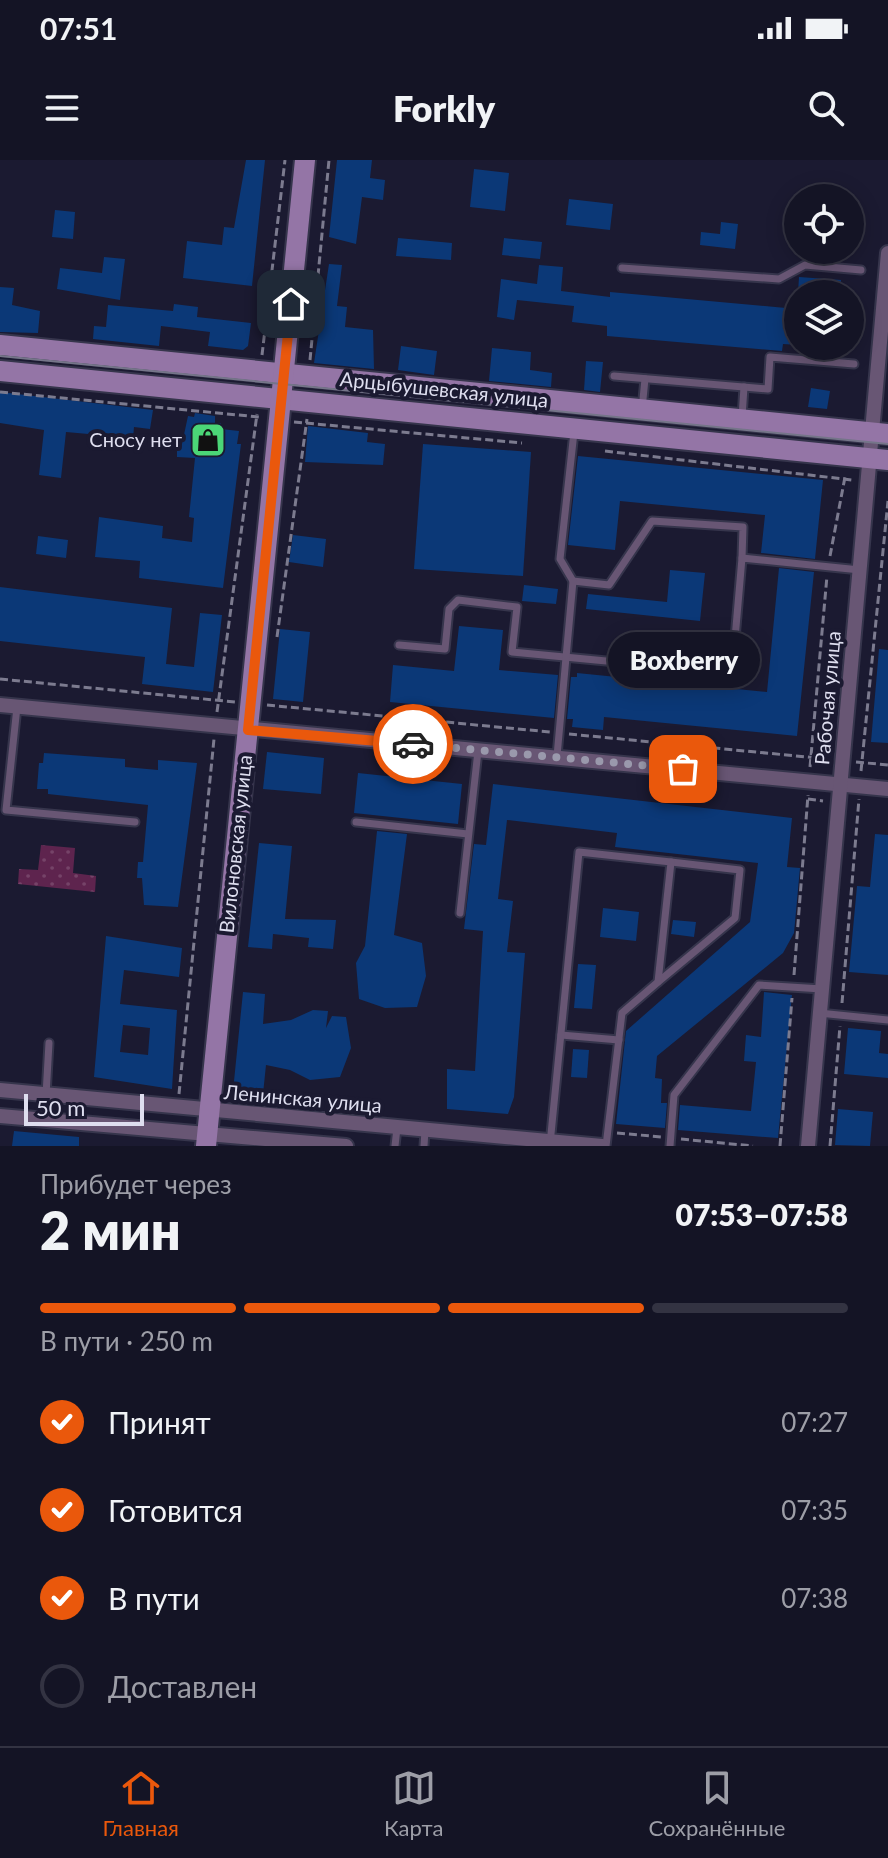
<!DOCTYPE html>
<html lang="ru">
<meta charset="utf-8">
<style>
:root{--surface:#141425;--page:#212132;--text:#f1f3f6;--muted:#9d9ea7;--line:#333342;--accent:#ea580c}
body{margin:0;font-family:Lato,sans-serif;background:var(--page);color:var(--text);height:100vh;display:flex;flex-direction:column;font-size:30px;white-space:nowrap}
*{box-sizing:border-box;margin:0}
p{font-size:26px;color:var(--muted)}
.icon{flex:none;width:44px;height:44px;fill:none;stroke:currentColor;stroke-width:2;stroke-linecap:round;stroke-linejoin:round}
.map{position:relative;height:986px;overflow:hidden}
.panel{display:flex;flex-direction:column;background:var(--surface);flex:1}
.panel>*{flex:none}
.tools{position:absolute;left:784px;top:24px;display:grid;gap:16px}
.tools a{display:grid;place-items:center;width:80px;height:80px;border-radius:50%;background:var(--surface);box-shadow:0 4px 20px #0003,0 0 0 2px var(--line);font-size:40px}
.scale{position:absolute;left:24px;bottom:20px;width:120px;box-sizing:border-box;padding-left:8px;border:4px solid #dedeef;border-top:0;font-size:22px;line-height:28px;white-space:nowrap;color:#dedeef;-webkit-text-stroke:6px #1b1a31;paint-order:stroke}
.pin{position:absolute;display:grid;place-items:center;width:68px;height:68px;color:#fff;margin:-34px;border-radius:16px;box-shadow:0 4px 12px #0006}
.courier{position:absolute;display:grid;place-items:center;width:80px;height:80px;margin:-40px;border:6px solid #ea580c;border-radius:50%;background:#fff;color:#222;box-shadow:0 2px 10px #0007}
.bubble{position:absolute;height:56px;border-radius:28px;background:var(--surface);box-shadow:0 4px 20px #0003,0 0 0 2px var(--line);font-size:26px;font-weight:800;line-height:56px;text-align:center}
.overview em{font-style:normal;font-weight:800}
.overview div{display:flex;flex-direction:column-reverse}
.overview{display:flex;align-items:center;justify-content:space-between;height:136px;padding:0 40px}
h1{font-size:52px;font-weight:800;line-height:60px}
.bar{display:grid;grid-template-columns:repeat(4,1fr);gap:12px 8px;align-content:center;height:96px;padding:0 40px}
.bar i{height:10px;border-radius:6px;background:var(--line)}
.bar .current{background:var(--accent)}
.bar p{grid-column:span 4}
ol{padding:0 40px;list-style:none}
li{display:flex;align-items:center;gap:24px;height:88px}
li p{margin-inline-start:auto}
li .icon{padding:8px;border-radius:50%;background:var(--accent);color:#fff;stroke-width:4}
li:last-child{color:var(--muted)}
li i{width:44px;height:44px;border:4px solid var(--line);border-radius:50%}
.status{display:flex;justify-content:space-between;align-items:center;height:56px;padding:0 40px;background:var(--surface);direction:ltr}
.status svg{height:22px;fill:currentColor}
header{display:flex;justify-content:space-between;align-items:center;height:104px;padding:0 40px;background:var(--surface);font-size:36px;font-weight:800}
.dock{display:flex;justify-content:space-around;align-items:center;height:112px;border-top:2px solid var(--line);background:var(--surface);font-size:22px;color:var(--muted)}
.dock a{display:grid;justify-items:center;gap:4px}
.dock .current{color:var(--accent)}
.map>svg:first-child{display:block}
</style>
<div class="status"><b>07:51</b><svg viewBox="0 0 49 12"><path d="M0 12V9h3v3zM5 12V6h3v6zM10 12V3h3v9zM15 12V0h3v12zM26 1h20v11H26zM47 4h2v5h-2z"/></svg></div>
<header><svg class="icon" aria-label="menu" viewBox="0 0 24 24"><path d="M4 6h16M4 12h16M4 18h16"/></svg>Forkly<svg class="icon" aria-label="search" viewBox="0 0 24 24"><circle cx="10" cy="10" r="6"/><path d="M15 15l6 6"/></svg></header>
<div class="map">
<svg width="888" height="986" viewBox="0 0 888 986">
<defs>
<pattern id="grass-dots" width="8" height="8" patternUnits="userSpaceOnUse" patternTransform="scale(2)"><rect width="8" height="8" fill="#5e244e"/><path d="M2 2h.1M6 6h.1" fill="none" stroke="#754368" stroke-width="1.8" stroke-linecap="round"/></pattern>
</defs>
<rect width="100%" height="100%" fill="#1b1a31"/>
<!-- grass -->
<path fill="url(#grass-dots)" d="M41,685L75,688L73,713L96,716L95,732L18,724L19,709L38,710Z"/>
<!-- building -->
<g fill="#0b3877" fill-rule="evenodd">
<path d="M246,0H265L252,126L183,118L187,81L222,85L224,67L234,68Z"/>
<path d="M337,0H372L370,18L385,20L383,40L362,37L356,84L329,77Z"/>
<path d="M474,9L509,13L505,51L470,47Z"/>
<path d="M569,39L613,44L610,70L566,65Z"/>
<path d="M55,50L75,52L73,79L52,77Z"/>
<path d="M721,62L738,64L735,89L700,85L701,72L720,74Z"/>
<path d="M398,78L452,83L451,100L396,96Z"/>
<path d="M504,78L542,82L540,99L502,95Z"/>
<path d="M104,97L125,99L120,140L57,129L60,108L102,113Z"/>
<path d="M329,104L342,105L337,146L347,147L345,167L373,170L374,209L314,203Z"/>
<path d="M539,105L563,107L561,131L610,137V132L786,148L798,135V185L783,184L782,191L607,176V166L572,162L574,146L517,140L514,160L497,157L501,119L537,124Z"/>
<path d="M799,117L841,120L840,134H798Z"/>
<path d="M0,127L14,128L12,145L40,151L38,173L0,172Z"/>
<path d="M174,144L198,147L197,157L251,163L248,186L243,190L208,186L210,172L161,166L159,186L93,179L94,166L106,167L108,145L173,151Z"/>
<path d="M401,186L437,191L434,215L398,210Z"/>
<path d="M492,188L531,192L530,210L552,213L551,227L489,221Z"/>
<path d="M586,201L603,202L600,232L584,230Z"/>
<path d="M811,228L830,231L827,249L808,247Z"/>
<path d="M0,232L153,250L150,269L134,267L133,278L66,272L61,318L39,315L44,270L0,263Z"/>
<path d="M195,253L215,256V263H221V269L239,271L237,284H241L223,428L139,418L140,401L95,397L99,357L163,366L162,378L192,382L194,358L189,357L195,298L177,297V289L182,284L188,256L194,257Z"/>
<path d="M308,266L368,273L367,282L385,284L383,305L305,302Z"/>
<path d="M423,284L531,292L523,416L414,409Z"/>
<path d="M578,296L823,320L815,399L761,393L765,355L620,341L615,390L568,385Z"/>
<path d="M293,375L326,379L323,407L289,402Z"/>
<path d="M38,376L68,380L66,398L36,394Z"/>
<path d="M779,408L814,412L797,576L604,557L603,570L572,567L573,559H567L571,517H577V513L767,532Z"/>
<path d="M670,410L705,413L700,461L586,449L588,434L667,442Z"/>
<path d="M524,425L558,429L556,444L522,441Z"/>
<path d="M0,427L172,448L166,504L194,507L200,453L222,455L213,532L142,524L145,497L0,481Z"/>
<path d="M459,466L503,470L499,510L558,515L554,558L390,542L393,505L454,511Z"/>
<path d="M280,469L310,472L303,542L273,539Z"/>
<path d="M879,489L888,490V583L871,582Z"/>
<path d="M267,592L324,598L321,634L263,629Z"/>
<path d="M44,593L125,599V607L158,610V600L197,603L178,747L144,745L142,718H137L138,702H143L148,645L48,634V629H37L39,603H43Z"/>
<path d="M358,613L462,624L458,664L354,653Z"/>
<path d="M493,624L792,658L787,707L800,708L794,773L783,793L657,896L655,918L662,919L661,943H667L665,968L616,964L626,871L750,762L758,703L615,687L617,673L507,660L498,739L513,741L507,792L525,793L514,937L508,954L447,949V909L475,911L483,771L464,769L474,684L486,685Z"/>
<path d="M377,671L407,674L394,775L422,783L426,816L417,847L385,848L359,839L356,803L365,786Z"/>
<path d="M875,674L888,675V815L849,812L857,726L870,727Z"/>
<path d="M259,683L292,686L285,759L336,760L333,789L308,787L309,778L273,774L272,789L248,787Z"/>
<path d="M603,748L639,752L636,781L600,777Z"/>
<path d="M673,760L696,762L694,777L671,774Z"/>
<path d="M106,776L182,788L179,817L124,810L120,844L177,850L172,929L94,917ZM123,865L150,868L148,895L120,892Z"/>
<path d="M578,804L596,805L592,849L574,848Z"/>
<path d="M243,832L265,834L263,864L291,860L313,850L328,851L326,868L332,856L346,857L351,888L340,917L310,920L290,910L266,905L263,934L233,931Z"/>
<path d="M764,832L792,835L778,978L678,970L680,945L751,951L756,902L744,901L746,875L761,877Z"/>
<path d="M848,868L881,871L879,893L888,894V918L844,914Z"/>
<path d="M573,889L589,890L587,918L571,917Z"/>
<path d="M838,949L873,952L870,986L835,985Z"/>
<path d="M14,971L79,977V986H12Z"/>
</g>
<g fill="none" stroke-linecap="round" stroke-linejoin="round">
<defs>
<g id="lane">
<path d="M622,108L779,119L805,105L861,110"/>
<path d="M614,216L768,229L770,197L854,204"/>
<path d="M642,249L645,219"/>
<path d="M742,257L744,227"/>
<path d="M573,421L609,425L652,361L743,367L742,398"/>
<path d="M399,485L445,489L449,449L458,440L517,447L512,492L732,513L742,398L860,410"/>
<path d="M17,547L6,650L135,662"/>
<path d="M557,596L573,421L560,399L574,272"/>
<path d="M356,662L468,674"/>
<path d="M460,753L478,591"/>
<path d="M658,822L735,758L740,710L671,702"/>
<path d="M819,853L888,860"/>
<path d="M561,875L619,880"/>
<path d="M46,935L49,883"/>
<path d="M550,984L579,692L671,702L658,822L622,853L606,986"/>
<path d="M395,986L397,968"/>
<path d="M424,986L425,970"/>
<path d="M670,986L674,935L759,825L822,829"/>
</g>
<g id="street">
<path d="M0,545L888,629"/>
<path d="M0,930L602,986"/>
<path d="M0,956L346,986"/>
<path d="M808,986L888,93"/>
</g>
<g id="secondary">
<path d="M0,185L888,274"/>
<path d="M0,211L888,300"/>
<path d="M206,986L305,0"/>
</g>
</defs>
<!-- lane casing -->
<use href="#lane" stroke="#36354c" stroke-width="11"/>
<!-- street casing -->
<use href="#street" stroke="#36354c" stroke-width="18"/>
<!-- secondary casing -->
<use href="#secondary" stroke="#36354c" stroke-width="24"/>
<!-- path -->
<g stroke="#7c7b8f" stroke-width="3" stroke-dasharray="8 4" stroke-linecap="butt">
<path d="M262,195L285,0"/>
<path d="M310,200L329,0"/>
<path d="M0,232L259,257"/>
<path d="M294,262L522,283"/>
<path d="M605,291L852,320"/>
<path d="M830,396L845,317"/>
<path d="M277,477L307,259"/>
<path d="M0,519L235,542"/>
<path d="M267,545L550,572"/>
<path d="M217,552L257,254"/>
<path d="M569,574L828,599"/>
<path d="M856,602L888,605"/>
<path d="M810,607L827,416"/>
<path d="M861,611L888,341"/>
<path d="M808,639L823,641"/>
<path d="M794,815L808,635"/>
<path d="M842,843L859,639"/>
<path d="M179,934L214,579"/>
<path d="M617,973L662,977"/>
<path d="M681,979L753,986"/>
<path d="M780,986L792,838"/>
<path d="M830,986L840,866"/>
</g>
<!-- lane -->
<use href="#lane" stroke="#685674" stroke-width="7"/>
<!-- street -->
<use href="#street" stroke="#685674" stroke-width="14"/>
<!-- secondary -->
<use href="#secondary" stroke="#9475a6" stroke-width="20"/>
<!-- tram -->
<path stroke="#757589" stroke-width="2" d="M0,196L888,284"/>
</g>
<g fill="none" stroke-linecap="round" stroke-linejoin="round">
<!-- done -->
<path stroke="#9a99ac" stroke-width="8" stroke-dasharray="0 14.4" d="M413,584L683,609"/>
<!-- route -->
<path stroke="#ea580c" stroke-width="10" d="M291,144L248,570L413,584"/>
</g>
<!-- icons -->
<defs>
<symbol id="shop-square" viewBox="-11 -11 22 22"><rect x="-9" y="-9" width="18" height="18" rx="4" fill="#4bd677" stroke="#1b1a31"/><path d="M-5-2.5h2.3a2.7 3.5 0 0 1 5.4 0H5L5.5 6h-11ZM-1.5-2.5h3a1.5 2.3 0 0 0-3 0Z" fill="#111"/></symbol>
</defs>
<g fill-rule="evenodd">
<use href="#shop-square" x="188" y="260" width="40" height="40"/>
</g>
<g text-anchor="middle" stroke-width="8" stroke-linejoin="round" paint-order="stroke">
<!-- street labels -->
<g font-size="20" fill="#dedeef" stroke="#1b1a31">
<text transform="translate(444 230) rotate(6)" y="7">Арцыбушевская улица</text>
<text transform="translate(828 538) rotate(-85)" y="7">Рабочая улица</text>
<text transform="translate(236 684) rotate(-84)" y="7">Вилоновская улица</text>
<text transform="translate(303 939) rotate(5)" y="7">Ленинская улица</text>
</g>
<!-- poi labels -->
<g font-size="20" fill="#dedeef" stroke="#1b1a31" text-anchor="end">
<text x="182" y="287">Сносу нет</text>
</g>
</g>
</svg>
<div class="tools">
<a><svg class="icon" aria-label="locate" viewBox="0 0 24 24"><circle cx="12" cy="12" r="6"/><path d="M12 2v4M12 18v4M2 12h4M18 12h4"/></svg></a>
<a><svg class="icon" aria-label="layers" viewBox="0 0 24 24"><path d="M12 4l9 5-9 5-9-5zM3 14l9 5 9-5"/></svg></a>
</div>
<div class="scale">50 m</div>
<div class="pin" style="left:683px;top:609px;background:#ea580c"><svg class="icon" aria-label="bag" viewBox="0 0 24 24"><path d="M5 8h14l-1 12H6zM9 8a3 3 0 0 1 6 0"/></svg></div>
<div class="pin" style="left:291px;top:144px;background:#1f2937"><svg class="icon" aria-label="home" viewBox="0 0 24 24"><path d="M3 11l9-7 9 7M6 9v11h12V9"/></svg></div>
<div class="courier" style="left:413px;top:584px"><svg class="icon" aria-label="car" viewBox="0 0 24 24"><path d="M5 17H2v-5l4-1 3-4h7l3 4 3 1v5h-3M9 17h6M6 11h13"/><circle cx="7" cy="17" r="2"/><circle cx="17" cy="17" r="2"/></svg></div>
<div class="bubble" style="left:608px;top:472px;width:152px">Boxberry</div>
</div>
<section class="panel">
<div class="overview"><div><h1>2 мин</h1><p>Прибудет через</p></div><em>07:53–07:58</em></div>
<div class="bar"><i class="current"></i><i class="current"></i><i class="current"></i><i></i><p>В пути · 250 m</p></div>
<ol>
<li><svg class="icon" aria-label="check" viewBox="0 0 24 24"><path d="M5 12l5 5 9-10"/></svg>Принят<p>07:27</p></li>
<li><svg class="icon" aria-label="check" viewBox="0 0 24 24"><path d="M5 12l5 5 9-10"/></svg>Готовится<p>07:35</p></li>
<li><svg class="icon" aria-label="check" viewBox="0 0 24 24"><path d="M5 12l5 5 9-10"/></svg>В пути<p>07:38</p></li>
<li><i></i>Доставлен</li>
</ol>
</section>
<nav class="dock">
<a class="current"><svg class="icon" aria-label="home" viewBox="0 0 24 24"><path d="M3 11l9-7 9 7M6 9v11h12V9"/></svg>Главная</a>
<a><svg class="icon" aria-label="map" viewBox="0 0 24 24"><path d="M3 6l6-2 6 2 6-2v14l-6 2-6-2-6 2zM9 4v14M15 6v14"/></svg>Карта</a>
<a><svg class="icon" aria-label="saved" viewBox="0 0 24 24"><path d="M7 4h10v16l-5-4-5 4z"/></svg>Сохранённые</a>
</nav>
